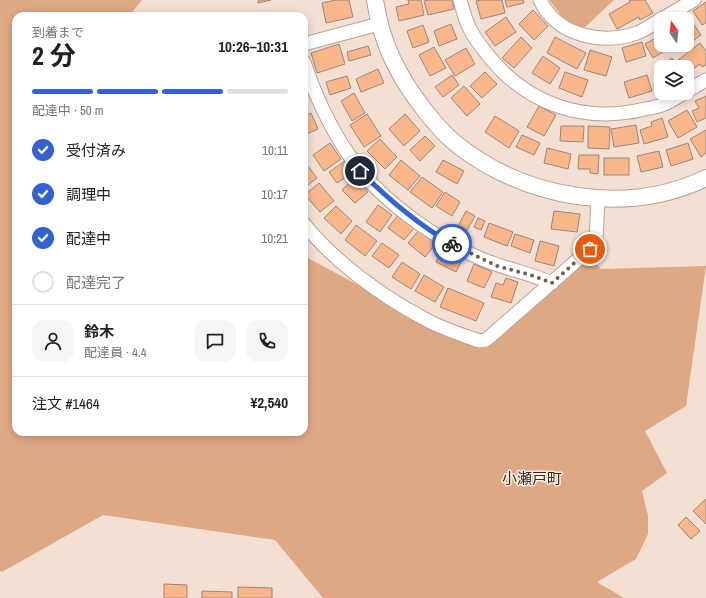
<!DOCTYPE html>
<html lang="ja">
<meta charset="utf-8">
<style>
:root{--surface:#fff;--page:#f6f6f6;--text:#222;--muted:#767676;--line:#e0e0e0;--accent:#3363d3}
body{margin:0;font-family:"Archivo Narrow","Noto Sans JP",sans-serif;background:var(--page);color:var(--text);height:100vh;display:flex;flex-direction:column;font-size:15px;white-space:nowrap}
*{box-sizing:border-box;margin:0}
p{font-size:13px;color:var(--muted)}
.icon{flex:none;width:22px;height:22px;fill:none;stroke:currentColor;stroke-width:2;stroke-linecap:round;stroke-linejoin:round}
.map{position:relative;flex:1;overflow:hidden}
.drawer{position:absolute;left:12px;top:12px;width:296px;height:424px;display:flex;flex-direction:column;background:var(--surface);border-radius:12px;box-shadow:0 2px 10px #0003}
.drawer>*{flex:none}
.needle{width:26px;rotate:346deg}
.fabs{position:absolute;left:654px;top:12px;display:grid;gap:8px}
.fabs a{display:grid;place-items:center;width:40px;height:40px;border-radius:8px;background:var(--surface);box-shadow:0 2px 10px #0003;font-size:20px}
.pin{position:absolute;display:grid;place-items:center;width:34px;height:34px;color:#fff;margin:-17px;border:2px solid #fff;border-radius:50%;box-shadow:0 1px 4px #0007}
.courier{position:absolute;display:grid;place-items:center;width:40px;height:40px;margin:-20px;border:3px solid #3363d3;border-radius:50%;background:#fff;color:#222;box-shadow:0 1px 5px #0007}
.head em{font-style:normal;font-weight:700}
.head div{display:flex;flex-direction:column-reverse}
.head{display:flex;align-items:center;justify-content:space-between;height:68px;padding:0 20px}
h1{font-size:26px;font-weight:700;line-height:30px}
.bar{display:grid;grid-template-columns:repeat(4,1fr);gap:6px 4px;align-content:center;height:48px;padding:0 20px}
.bar i{height:5px;border-radius:3px;background:var(--line)}
.bar .on{background:var(--accent)}
.bar p{grid-column:span 4}
.line{display:flex;align-items:center;gap:10px;padding:0 20px;border-top:1px solid var(--line)}
.line div{flex:1}
.round{display:grid;place-items:center;flex:none;width:42px;height:42px;border-radius:12px;background:var(--page)}
ol{padding:0 20px;list-style:none}
li{display:flex;align-items:center;gap:12px;height:44px}
li p{margin-inline-start:auto}
li .icon{padding:4px;border-radius:50%;background:var(--accent);color:#fff;stroke-width:4}
li:last-child{color:var(--muted)}
li i{width:22px;height:22px;border:2px solid var(--line);border-radius:50%}
.map>svg:first-child{display:block}
</style>
<div class="map">
<svg width="706" height="598" viewBox="0 0 706 598">
<rect width="100%" height="100%" fill="#f4dfd3"/>
<!-- green -->
<g fill="#dea885">
<path d="M0,0H142L129,16H16V432H304V256L470,345L587,253L601,269L706,266L686,406L645,431L667,473L642,491L648,516V534L636,559L597,582L624,598H323L275,540L103,515L2,572L0,571Z"/>
<path d="M549,0H614L583,29L564,19Z"/>
</g>
<!-- building -->
<g fill="#f9b68b" stroke="#9a877b">
<path d="M258,0H271L258,3Z"/>
<path d="M336,0H349L353,17L326,23L322,3Z"/>
<path d="M408,0H421L424,15L399,21L396,7L409,4Z"/>
<path d="M429,0H452L454,9L428,15L424,1Z"/>
<path d="M481,0H502L505,13L481,19L476,1Z"/>
<path d="M505,0H523L524,3L507,7Z"/>
<path d="M629,0H645L653,13L640,20L639,17L617,29L609,14L630,2Z"/>
<path d="M706,2V23L702,25L693,11Z"/>
<path d="M533,10L548,26L534,40L519,24Z"/>
<path d="M506,17L516,32L495,46L485,32Z"/>
<path d="M690,19L701,35L684,48L682,45H687V21Z"/>
<path d="M451,24L457,39L439,46L434,31Z"/>
<path d="M423,25L429,42L413,48L407,31Z"/>
<path d="M661,35V45H670L671,47L653,58L645,44Z"/>
<path d="M521,37L532,48L514,68L502,58Z"/>
<path d="M555,37L586,53L577,69L547,53Z"/>
<path d="M642,42L646,56L626,62L622,48Z"/>
<path d="M700,43L706,51V65L702,67L700,64L688,73L687,67H684L678,60Z"/>
<path d="M339,44L345,64L317,73L311,53Z"/>
<path d="M368,46L371,55L349,61L347,52Z"/>
<path d="M434,47L446,68L430,76L419,55Z"/>
<path d="M466,48L475,64L455,76L445,60Z"/>
<path d="M590,50L612,57L606,76L584,70Z"/>
<path d="M543,56L560,68L550,84L532,73Z"/>
<path d="M672,58L678,67H661V79L655,70Z"/>
<path d="M378,69L384,83L361,92L356,79Z"/>
<path d="M485,72L497,84L482,98L470,86Z"/>
<path d="M565,72L588,80L582,97L559,88Z"/>
<path d="M452,75L459,85L443,97L435,87Z"/>
<path d="M647,75L652,91L629,98L624,82Z"/>
<path d="M347,76L351,88L330,95L326,82Z"/>
<path d="M464,86L480,104L467,116L451,98Z"/>
<path d="M354,93L365,113L352,121L341,101Z"/>
<path d="M706,96V118L697,122L692,111L699,108L695,101Z"/>
<path d="M304,98L307,107L304,109Z"/>
<path d="M539,106L556,115L544,136L527,127Z"/>
<path d="M687,110L697,127L678,138L668,121Z"/>
<path d="M311,113L318,129L304,135V116Z"/>
<path d="M367,114L381,136L364,147L350,125Z"/>
<path d="M405,114L420,131L404,146L389,129Z"/>
<path d="M495,116L519,131L509,148L485,132Z"/>
<path d="M662,118L668,137L644,144L640,130L652,126L651,122Z"/>
<path d="M636,125L639,143L614,147L611,129Z"/>
<path d="M561,126H584L583,142L560,141Z"/>
<path d="M588,126L610,127L609,149L588,148Z"/>
<path d="M706,130V153L701,157L690,139Z"/>
<path d="M522,135L540,143L534,155L516,147Z"/>
<path d="M425,136L435,146L420,161L410,150Z"/>
<path d="M380,139L397,157L385,169L367,151Z"/>
<path d="M330,143L341,159L324,171L313,155Z"/>
<path d="M688,143L693,159L671,166L666,150Z"/>
<path d="M547,148L571,154L568,169L544,163Z"/>
<path d="M659,151L663,167L641,172L637,156Z"/>
<path d="M579,155H599L598,174L590,173V169H578Z"/>
<rect x="604" y="158" width="25" height="17"/>
<path d="M348,159L356,170L337,183L329,172Z"/>
<path d="M401,160L420,176L408,190L389,175Z"/>
<path d="M443,160L464,171L457,184L436,172Z"/>
<path d="M304,161L317,178L304,188Z"/>
<path d="M422,177L443,192L432,208L410,192Z"/>
<path d="M355,178L368,192L355,203L342,190Z"/>
<path d="M319,183L334,201L320,212L305,195Z"/>
<path d="M445,192L460,202L452,216L436,206Z"/>
<path d="M378,205L392,215L380,232L366,222Z"/>
<path d="M336,206L352,221L341,234L324,218Z"/>
<path d="M466,211L475,216L466,232L457,228Z"/>
<path d="M554,211L580,214L577,232L551,229Z"/>
<path d="M398,215L414,228L404,240L388,228Z"/>
<path d="M478,218L485,221L481,230L474,227Z"/>
<path d="M489,223L513,232L507,246L484,237Z"/>
<path d="M356,225L377,241L365,256L345,240Z"/>
<path d="M420,229L437,242L425,257L408,243Z"/>
<path d="M515,234L534,240L530,253L511,246Z"/>
<path d="M540,241L559,246L554,266L535,261Z"/>
<path d="M382,243L399,255L389,268L372,256Z"/>
<path d="M442,249L462,260L456,272L436,262Z"/>
<path d="M402,262L420,274L411,289L392,277Z"/>
<path d="M474,264L492,272L484,288L467,281Z"/>
<path d="M424,275L444,287L435,302L415,291Z"/>
<path d="M506,278L518,282L511,303L491,297L496,283L503,285Z"/>
<path d="M448,288L484,303L476,321L440,307Z"/>
<path d="M706,499V524L693,511Z"/>
<path d="M686,517L700,531L691,539L678,525Z"/>
<path d="M164,584L187,585V598H164Z"/>
<path d="M238,587L272,588V598H238Z"/>
<path d="M202,591L232,592V598H202Z"/>
</g>
<g fill="none" stroke-linecap="round" stroke-linejoin="round">
<defs>
<g id="minor">
<path d="M460,0C463,10 465,20 470,29C474,38 481,46 487,54C526,104 583,124 645,109C650,108 657,107 662,105C670,102 677,97 684,93"/>
<path d="M540,0C557,36 602,45 637,33C645,30 653,24 661,19"/>
<path d="M662,19L694,0"/>
<path d="M304,44L379,24"/>
<path d="M304,62C315,95 329,126 349,155C353,160 356,167 361,172C392,207 433,236 475,256C500,268 527,272 552,283"/>
<path d="M687,91L706,80"/>
<path d="M304,224C335,262 380,295 423,318C440,328 460,334 479,341L486,340L590,249L596,240L598,198"/>
</g>
<path id="tertiary" d="M375,0C381,43 399,78 426,112C434,122 444,134 455,143C523,198 625,217 706,178"/>
</defs>
<!-- minor casing -->
<use href="#minor" stroke="#b7a397" stroke-width="15"/>
<!-- tertiary casing -->
<use href="#tertiary" stroke="#b7a397" stroke-width="18"/>
<!-- minor -->
<use href="#minor" stroke="#fff" stroke-width="13"/>
<!-- tertiary -->
<use href="#tertiary" stroke="#fff" stroke-width="16"/>
</g>
<g fill="none" stroke-linecap="round" stroke-linejoin="round">
<!-- done -->
<path stroke="#6c6058" stroke-width="4" stroke-dasharray="0 7.2" d="M452,244L497,266L534,276L552,283L590,249"/>
<!-- route -->
<path stroke="#3363d3" stroke-width="5" d="M360,171C388,199 417,224 452,244"/>
</g>
<g text-anchor="middle" stroke-width="3" stroke-linejoin="round" paint-order="stroke">
<!-- quarter labels -->
<g font-size="15" fill="#38281e" stroke="#ffeee3">
<text x="532" y="484">小瀬戸町</text>
</g>
</g>
</svg>
<div class="fabs">
<a><svg class="needle" viewBox="-14 -14 28 28"><path d="M0-13l5 13h-10z" fill="#e53935"/><path d="M0 13l5-13h-10z" fill="#767676"/></svg></a>
<a><svg class="icon" aria-label="layers" viewBox="0 0 24 24"><path d="M12 4l9 5-9 5-9-5zM3 14l9 5 9-5"/></svg></a>
</div>
<div class="pin" style="left:590px;top:249px;background:#ea580c"><svg class="icon" aria-label="bag" viewBox="0 0 24 24"><path d="M5 8h14l-1 12H6zM9 8a3 3 0 0 1 6 0"/></svg></div>
<div class="pin" style="left:360px;top:171px;background:#1f2937"><svg class="icon" aria-label="home" viewBox="0 0 24 24"><path d="M3 11l9-7 9 7M6 9v11h12V9"/></svg></div>
<div class="courier" style="left:452px;top:244px"><svg class="icon" aria-label="bike" viewBox="0 0 24 24"><circle cx="6" cy="16" r="4"/><circle cx="18" cy="16" r="4"/><path d="M6 16l4-8h5l3 8M10 8l3 8H6M13 5h3"/></svg></div>
<section class="drawer">
<div class="head"><div><h1>2 分</h1><p>到着まで</p></div><em>10:26–10:31</em></div>
<div class="bar"><i class="on"></i><i class="on"></i><i class="on"></i><i></i><p>配達中 · 50 m</p></div>
<ol>
<li><svg class="icon" aria-label="check" viewBox="0 0 24 24"><path d="M5 12l5 5 9-10"/></svg>受付済み<p>10:11</p></li>
<li><svg class="icon" aria-label="check" viewBox="0 0 24 24"><path d="M5 12l5 5 9-10"/></svg>調理中<p>10:17</p></li>
<li><svg class="icon" aria-label="check" viewBox="0 0 24 24"><path d="M5 12l5 5 9-10"/></svg>配達中<p>10:21</p></li>
<li><i></i>配達完了</li>
</ol>
<div class="line" style="height:72px"><a class="round"><svg class="icon" aria-label="person" viewBox="0 0 24 24"><circle cx="12" cy="8" r="4"/><path d="M4 21q1-7 8-7t8 7"/></svg></a><div><b>鈴木</b><p>配達員 · 4.4</p></div><a class="round"><svg class="icon" aria-label="chat" viewBox="0 0 24 24"><path d="M4 5h16v11H9l-5 4z"/></svg></a><a class="round"><svg class="icon" aria-label="phone" viewBox="0 0 24 24"><path d="M5 4h4l2 5-3 2q2 4 5 5l2-3 5 2v4C11 20 4 13 5 4z"/></svg></a></div>
<div class="line" style="height:52px"><div>注文 #1464</div><b>¥2,540</b></div>
</section>
</div>
